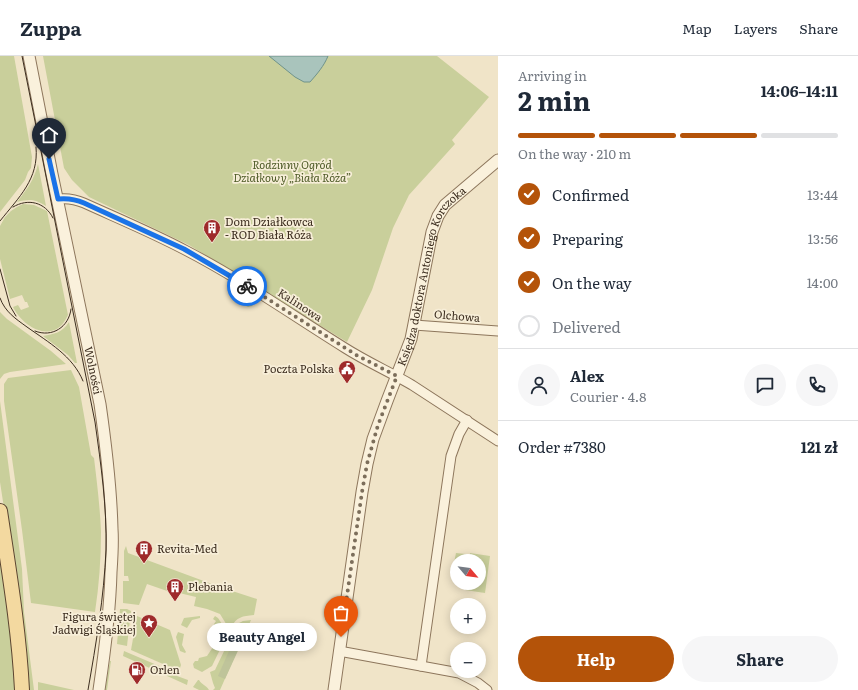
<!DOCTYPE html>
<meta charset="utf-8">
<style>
:root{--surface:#fff;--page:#f6f6f7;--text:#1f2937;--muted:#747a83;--line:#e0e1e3;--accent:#b45309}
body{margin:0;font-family:Literata,serif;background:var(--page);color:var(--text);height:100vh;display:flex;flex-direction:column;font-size:15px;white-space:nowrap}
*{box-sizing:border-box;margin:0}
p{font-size:13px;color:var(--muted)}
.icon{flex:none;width:22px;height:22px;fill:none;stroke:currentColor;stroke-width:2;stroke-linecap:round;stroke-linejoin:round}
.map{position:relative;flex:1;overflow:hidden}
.details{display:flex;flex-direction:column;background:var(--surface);width:360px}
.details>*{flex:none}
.needle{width:26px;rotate:119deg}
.fabs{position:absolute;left:450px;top:498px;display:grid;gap:8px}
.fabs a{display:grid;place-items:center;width:36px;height:36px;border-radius:50%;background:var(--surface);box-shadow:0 2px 10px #0003;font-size:20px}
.pin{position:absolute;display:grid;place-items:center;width:34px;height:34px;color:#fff;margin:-41px -17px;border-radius:50% 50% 50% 0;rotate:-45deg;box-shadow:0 0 4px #0007}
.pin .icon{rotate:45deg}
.courier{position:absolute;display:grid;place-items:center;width:40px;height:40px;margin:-20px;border:3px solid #1a73e8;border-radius:50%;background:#fff;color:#222;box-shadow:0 1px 5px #0007}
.bubble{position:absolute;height:28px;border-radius:14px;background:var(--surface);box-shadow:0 2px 10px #0003;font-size:13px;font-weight:700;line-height:28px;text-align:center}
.headline em{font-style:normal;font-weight:700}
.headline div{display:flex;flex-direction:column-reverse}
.headline{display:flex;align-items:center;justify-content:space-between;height:68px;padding:0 20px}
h1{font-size:26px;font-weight:700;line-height:30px}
.bar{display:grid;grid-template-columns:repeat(4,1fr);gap:6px 4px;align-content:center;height:48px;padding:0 20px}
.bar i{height:5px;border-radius:3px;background:var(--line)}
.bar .active{background:var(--accent)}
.bar p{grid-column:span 4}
.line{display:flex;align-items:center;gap:10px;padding:0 20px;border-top:1px solid var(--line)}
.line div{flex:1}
.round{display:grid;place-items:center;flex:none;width:42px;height:42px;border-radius:21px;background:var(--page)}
ol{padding:0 20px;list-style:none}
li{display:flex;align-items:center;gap:12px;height:44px}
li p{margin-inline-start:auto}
li .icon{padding:4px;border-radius:50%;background:var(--accent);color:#fff;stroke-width:4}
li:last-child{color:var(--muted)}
li i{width:22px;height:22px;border:2px solid var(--line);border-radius:50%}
.cta{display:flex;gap:8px;margin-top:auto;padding:8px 20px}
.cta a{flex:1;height:46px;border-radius:24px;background:var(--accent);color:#fff;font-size:16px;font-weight:700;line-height:46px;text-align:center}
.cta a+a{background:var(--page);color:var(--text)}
header{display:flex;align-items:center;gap:24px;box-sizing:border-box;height:56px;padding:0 20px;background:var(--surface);border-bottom:1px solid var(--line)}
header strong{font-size:19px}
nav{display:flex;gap:22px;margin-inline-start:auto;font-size:14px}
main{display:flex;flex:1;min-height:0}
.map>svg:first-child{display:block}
</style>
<header>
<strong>Zuppa</strong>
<nav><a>Map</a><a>Layers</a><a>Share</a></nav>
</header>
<main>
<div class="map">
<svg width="498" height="634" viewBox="0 0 498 634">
<rect width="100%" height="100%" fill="#f0e4c8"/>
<!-- green -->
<g fill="#c9cf9b">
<path d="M0,0H14L32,101L31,112L28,116L25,124L0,156Z"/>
<path d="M43,0H437L489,41L452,84L455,88L409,139L393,172L372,234L347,286L189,189L89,141L72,124L64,112Z"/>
<path d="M38,108L46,150C34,143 30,143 17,146C27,133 34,124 38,108Z"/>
<path d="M23,148L34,149L47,155L68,259C55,289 24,273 13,251L18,249L21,254L29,251L27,246H25L22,239L10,243L0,203V170L5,161L11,155L17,151Z"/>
<path d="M233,234L254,247L252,250L248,251L234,243L233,241Z"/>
<path d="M0,256L7,263L51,295L66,308L10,316L4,318L0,323Z"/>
<path d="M69,266L77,307H75L68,299L43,280C54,278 62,277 69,266Z"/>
<path d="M71,314L79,331L91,399L94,402C97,427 100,451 101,476C101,503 99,530 95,556L31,547L22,474L4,345V328L8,322Z"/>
<path d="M0,345L22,513L24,556L34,634H25L15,524L0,426Z"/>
<path d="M0,479L17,634H0Z"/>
<path d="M126,490L128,497L220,531L257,543L254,559C242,560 237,561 231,571H228L220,558L207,553L194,550L196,541L171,535L170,536L147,528L139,549L123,547V525H129L128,520H124V495Z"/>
<path d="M456,497L466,498L465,505H457V512L453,511Z"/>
<path d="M470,497L490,500L485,537L465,534L466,527H479V505H469Z"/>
<path d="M120,553H127L131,555L127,590L117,588Z"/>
<path d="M137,560L170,574L181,609L179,615L131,594Z"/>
<path d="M200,560V562L192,564L187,572L181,569L184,562Z"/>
<path d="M215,560L218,562L228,577L212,610L202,616L194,612L193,608L195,605H198L199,602L207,600L213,591L217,592L219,588L215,585L217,576L214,568L216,565L213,563Z"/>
<path d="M251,564L220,634H213L215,632L213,627L210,616L215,614L237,568L243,565Z"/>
<path d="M178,576L184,578L182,589L186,596L185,597L180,595L176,581Z"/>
<path d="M124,595L178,618L177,620L188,624L187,629L123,600Z"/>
<path d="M110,605H111L107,634H105Z"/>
<path d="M198,624H199C202,629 206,629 209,634H199L193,631Z"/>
<path d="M38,626L74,634H38Z"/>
</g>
<!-- cemetery -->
<path fill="#bfc49a" d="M239,572L247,575L225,623L218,620Z"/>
<!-- water -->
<path fill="#a9c4bc" stroke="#6f938a" d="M269,0H328C324,10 317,18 310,26H304L295,21Z"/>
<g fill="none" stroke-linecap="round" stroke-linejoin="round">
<defs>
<g id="minor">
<path d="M58,143C67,142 75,143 84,147C117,162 153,177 185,194C241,223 292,259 345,292C367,306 390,316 412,329L498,385"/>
<path d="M414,269L498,275"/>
<path d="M339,595L459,617L478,627L487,634"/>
<path d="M421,610L451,400L459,378L467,364"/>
</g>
<g id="tertiary">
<path id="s1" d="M29,0L52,118L100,348C106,390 111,431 112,473C113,487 112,501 111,516C110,556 105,594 99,634"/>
<path id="s2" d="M334,634L362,436L367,408L373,383L387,345L411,283L432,176L438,160L445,149L498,104"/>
</g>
<path id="primary" d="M0,455C9,515 19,574 22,634"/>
</defs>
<!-- minor casing -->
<use href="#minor" stroke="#8d765c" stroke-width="11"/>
<!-- tertiary casing -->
<use href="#tertiary" stroke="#8d765c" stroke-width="13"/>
<!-- primary casing -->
<use href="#primary" stroke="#5b4430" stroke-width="16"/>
<!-- minor -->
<use href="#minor" stroke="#faf1dc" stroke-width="9"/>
<!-- tertiary -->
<use href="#tertiary" stroke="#faf1dc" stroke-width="11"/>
<!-- primary -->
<use href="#primary" stroke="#f3d9a0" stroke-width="14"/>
<!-- tram -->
<g stroke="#3d2e20" stroke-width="1">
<path d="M22,0L95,366C101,409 107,451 106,494C104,541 96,588 88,634"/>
<path d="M13,151C28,142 45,146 53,162"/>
<path d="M0,165C19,141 39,123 36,91"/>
<path d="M0,213L10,250L16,260"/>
<path d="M0,242C5,256 16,263 27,271C48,286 73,300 83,325"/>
<path d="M35,275C52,282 69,271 71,253"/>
</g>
</g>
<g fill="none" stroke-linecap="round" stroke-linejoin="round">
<!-- done -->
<path stroke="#7c6e5b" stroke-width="4" stroke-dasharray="0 7.2" d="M247,230L358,300L397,320L378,369L367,408L362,436L341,581"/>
<!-- route -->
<path stroke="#1a73e8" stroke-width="5" d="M49,103L58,143C67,142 75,143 84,147L184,193L247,230"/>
</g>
<!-- icons -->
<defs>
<symbol id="building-pin" viewBox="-11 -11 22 30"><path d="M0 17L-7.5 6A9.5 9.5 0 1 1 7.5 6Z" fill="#9e2a2b" stroke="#f7eed8"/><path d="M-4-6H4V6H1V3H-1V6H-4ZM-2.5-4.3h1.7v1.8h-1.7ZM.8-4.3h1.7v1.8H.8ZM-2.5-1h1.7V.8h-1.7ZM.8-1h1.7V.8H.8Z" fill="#fff"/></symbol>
<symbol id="civic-pin" viewBox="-11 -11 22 30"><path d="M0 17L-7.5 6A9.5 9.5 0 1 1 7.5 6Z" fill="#9e2a2b" stroke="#f7eed8"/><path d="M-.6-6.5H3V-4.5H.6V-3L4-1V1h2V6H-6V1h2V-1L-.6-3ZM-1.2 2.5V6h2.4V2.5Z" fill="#fff"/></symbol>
<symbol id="sight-pin" viewBox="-11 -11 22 30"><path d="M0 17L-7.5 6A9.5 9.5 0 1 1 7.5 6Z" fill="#9e2a2b" stroke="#f7eed8"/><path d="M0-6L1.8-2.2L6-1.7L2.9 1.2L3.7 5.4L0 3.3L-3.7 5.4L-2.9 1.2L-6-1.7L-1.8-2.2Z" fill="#fff"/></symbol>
<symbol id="fuel-pin" viewBox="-11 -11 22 30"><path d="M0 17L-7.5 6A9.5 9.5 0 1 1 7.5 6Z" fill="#9e2a2b" stroke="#f7eed8"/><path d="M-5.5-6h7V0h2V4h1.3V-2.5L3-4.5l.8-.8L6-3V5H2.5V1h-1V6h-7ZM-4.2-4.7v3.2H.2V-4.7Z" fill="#fff"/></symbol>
</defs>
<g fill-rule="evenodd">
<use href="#building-pin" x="202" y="162" width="20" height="27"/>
<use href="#civic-pin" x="337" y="303" width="20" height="27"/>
<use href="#building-pin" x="134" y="483" width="20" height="27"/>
<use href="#building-pin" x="165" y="521" width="20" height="27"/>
<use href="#sight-pin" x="139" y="557" width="20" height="27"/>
<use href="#fuel-pin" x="127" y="604" width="20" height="27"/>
</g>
<g text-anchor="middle" stroke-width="3.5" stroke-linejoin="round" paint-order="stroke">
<!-- park labels -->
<g font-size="11" font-style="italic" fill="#4d5a26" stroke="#f7eed8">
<text x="292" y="113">Rodzinny Ogród<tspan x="292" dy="13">Działkowy „Biała Róża”</tspan></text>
</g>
<!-- poi labels -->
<g font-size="11" fill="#3d2e20" stroke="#f7eed8" text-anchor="start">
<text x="225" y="170">Dom Działkowca<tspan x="225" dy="13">- ROD Biała Róża</tspan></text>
<text x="334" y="317" text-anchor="end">Poczta Polska</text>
<text x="157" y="497">Revita-Med</text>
<text x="188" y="535">Plebania</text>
<text x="136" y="565" text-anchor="end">Figura świętej<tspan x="136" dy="13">Jadwigi Śląskiej</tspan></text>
<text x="150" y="618">Orlen</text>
</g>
<!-- street labels -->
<g font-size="11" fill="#3d2e20" stroke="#f7eed8">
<text dy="4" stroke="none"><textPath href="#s2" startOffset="429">Księdza doktora Antoniego Korczoka</textPath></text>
<text transform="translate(300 249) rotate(33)" y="4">Kalinowa</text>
<text transform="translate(457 260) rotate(5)" y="4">Olchowa</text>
<text dy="4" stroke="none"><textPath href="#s1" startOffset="321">Wolności</textPath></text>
</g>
</g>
</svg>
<div class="fabs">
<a><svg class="needle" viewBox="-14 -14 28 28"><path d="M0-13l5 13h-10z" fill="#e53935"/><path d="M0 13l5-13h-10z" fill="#747a83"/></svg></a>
<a>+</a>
<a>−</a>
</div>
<div class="pin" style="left:341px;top:581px;background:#ea580c"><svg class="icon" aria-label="bag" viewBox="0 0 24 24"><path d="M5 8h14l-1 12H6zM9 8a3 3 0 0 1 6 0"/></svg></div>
<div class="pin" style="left:49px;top:103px;background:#1f2937"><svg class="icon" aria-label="home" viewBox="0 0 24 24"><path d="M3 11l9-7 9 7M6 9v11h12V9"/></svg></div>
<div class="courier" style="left:247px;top:230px"><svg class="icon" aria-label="bike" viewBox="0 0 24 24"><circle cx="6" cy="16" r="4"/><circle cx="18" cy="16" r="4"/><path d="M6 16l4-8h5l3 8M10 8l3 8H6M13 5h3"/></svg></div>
<div class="bubble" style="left:207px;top:567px;width:110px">Beauty Angel</div>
</div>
<section class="details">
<div class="headline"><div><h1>2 min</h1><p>Arriving in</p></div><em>14:06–14:11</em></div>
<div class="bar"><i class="active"></i><i class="active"></i><i class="active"></i><i></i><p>On the way · 210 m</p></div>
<ol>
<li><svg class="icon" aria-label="check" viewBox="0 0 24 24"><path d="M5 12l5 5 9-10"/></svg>Confirmed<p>13:44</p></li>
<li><svg class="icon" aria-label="check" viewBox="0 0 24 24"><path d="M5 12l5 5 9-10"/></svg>Preparing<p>13:56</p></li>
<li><svg class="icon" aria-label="check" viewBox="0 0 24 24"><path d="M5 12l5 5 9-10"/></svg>On the way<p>14:00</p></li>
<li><i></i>Delivered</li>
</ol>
<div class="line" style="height:72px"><a class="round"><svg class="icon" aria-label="person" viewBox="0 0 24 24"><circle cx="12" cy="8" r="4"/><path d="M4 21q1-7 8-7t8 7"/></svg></a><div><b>Alex</b><p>Courier · 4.8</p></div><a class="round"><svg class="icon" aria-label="chat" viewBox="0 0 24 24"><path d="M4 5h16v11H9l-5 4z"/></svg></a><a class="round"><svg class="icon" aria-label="phone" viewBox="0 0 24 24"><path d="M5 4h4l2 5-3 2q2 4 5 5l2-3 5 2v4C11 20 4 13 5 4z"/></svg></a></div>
<div class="line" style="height:52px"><div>Order #7380</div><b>121 zł</b></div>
<div class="cta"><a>Help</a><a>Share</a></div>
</section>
</main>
